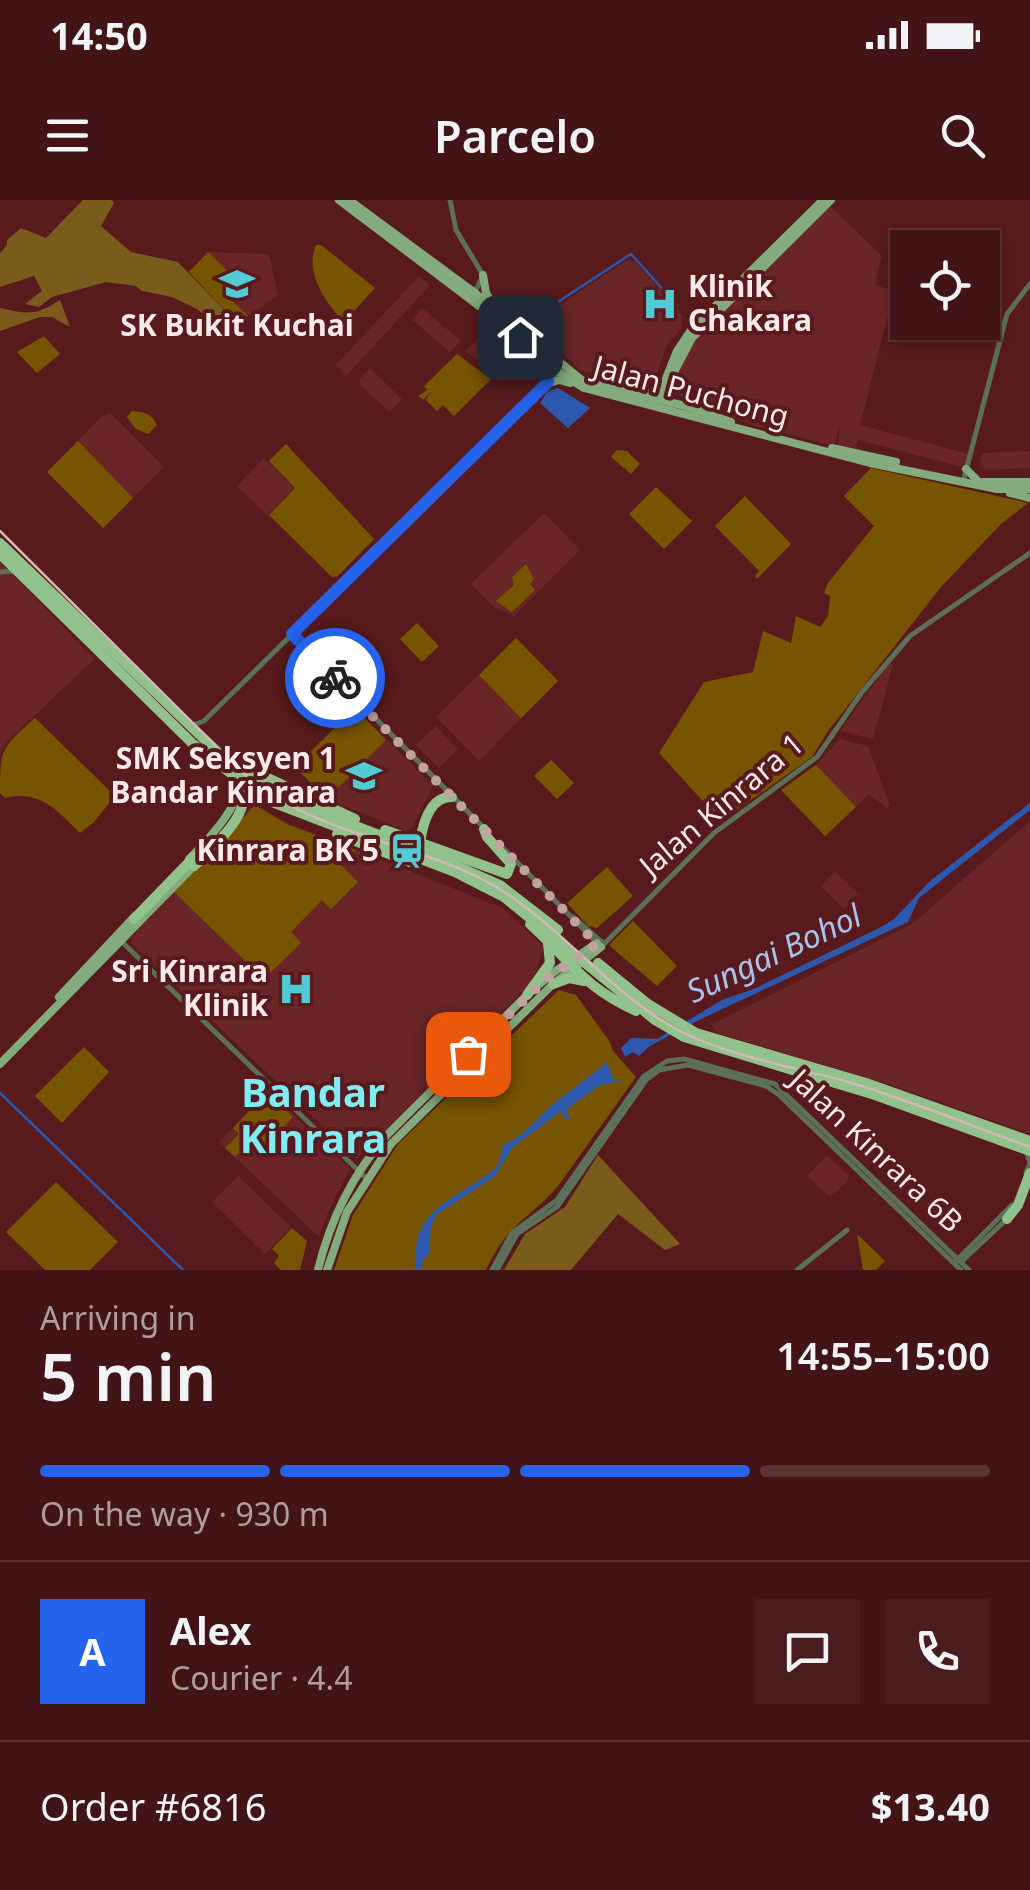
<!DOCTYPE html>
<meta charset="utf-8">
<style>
:root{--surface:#421415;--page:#491d1e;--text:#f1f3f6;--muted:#ae9ea0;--line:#5a3334;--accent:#2563eb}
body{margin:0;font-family:"Noto Sans",sans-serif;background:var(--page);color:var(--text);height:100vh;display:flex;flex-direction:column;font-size:38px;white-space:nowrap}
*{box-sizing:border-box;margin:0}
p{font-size:32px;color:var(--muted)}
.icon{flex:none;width:55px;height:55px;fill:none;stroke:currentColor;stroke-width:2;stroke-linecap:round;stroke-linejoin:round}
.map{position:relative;height:1070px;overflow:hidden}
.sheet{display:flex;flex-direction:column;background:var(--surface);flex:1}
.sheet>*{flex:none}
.buttons{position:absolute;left:890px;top:30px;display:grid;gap:20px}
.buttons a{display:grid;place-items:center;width:110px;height:110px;border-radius:0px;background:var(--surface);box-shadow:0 5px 15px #0003,0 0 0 2px var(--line);font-size:50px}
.pin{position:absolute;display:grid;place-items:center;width:85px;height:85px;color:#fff;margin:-42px;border-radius:20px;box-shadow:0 5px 15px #0006}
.courier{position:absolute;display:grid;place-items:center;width:100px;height:100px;margin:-50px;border:8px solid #2563eb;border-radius:50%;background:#fff;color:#222;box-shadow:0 2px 12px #0007}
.overview em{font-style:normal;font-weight:600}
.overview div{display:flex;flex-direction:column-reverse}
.overview{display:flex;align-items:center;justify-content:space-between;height:170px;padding:0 40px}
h1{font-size:65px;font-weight:600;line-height:75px}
.bar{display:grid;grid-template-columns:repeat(4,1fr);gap:15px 10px;align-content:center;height:120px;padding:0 40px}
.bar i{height:12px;border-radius:8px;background:var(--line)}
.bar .current{background:var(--accent)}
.bar p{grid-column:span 4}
.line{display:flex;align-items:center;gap:25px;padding:0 40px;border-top:2px solid var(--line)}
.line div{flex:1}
.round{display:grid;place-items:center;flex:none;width:105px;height:105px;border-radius:0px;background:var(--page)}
.status{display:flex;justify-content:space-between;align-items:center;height:70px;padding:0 50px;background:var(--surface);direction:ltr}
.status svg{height:28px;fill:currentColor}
header{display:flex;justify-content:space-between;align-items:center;height:130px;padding:0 40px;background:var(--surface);font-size:45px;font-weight:600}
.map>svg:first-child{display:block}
</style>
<div class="status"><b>14:50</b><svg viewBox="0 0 49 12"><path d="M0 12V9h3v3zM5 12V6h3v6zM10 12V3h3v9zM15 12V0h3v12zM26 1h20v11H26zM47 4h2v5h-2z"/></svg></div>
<header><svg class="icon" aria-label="menu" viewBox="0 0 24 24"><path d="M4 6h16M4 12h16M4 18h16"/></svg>Parcelo<svg class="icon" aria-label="search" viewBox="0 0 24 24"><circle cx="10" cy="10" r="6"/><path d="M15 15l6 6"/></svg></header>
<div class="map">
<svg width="1030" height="1070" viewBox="0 0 1030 1070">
<rect width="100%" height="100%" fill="#581a1c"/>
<!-- built -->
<g fill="#692528">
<path d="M830,6L882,56L875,85L894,91L860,225L969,254L966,268L858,240L855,249L837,245L841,222L834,246L756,226L684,202L675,184L678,171L691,144Z"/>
<path d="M208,52L269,54L278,96L237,123L189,72Z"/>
<path d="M627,60L635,61L682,115V128L667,145L655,179L643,187L580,170L535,127L537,120Z"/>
<path d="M419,76L430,85L346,176L336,165Z"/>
<path d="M422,108L461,141L450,152L412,120Z"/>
<path d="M488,129L506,143L487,167L465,151Z"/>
<path d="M370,168L402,199L390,212L360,185L359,180Z"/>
<path d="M110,213L164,267L103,328L47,272L101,217Z"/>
<path d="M1030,251V268L987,270L980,266L982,253Z"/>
<path d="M264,258L294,288L267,315L237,286Z"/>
<path d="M544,313L580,350L514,416L494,407L471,384Z"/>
<path d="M0,361L94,459L8,541L0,554Z"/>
<path d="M516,438L558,481L479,561L436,517Z"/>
<path d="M889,463L893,464L873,539L840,531Z"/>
<path d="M355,508L433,585L411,630L406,631L327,599L295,567Z"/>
<path d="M436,526L458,549L439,568L416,545Z"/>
<path d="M840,539L868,546L890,606L887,608L869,594L825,636L781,590L816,565Z"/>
<path d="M254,604L288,623L503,708L543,746L538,768L527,787L357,959L131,743V738Z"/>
<path d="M1030,621V934L897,887L717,833L712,824L912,724Z"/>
<path d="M835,671L858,694L844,709L821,686Z"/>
<path d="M268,890L350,969L329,1010L319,1037L219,942Z"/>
<path d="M827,955L849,976L847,982L832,995H828L807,976Z"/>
<path d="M238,976L291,1027L265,1054L212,1002Z"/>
</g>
<!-- green -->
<g fill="#750">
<path d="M316,45H321L375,88L344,122C326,104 304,72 316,45Z"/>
<path d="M208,52L236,79L223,92L248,116L237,123L189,72Z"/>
<path d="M44,136L60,154L37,173L17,152Z"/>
<path d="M457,154L491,179L454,216L443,205L437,211L426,200L431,192L423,200L418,196L427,190L424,186Z"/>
<path d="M132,211C144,212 151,213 157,225L148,234L136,229L127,217Z"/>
<path d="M78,241L133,298L103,328L47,272Z"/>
<path d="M286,244L374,339L338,376L332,377L269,315L295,288L269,261Z"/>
<path d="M617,250L627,251L640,264L631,274L611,257Z"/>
<path d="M871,268L1028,303L1001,324L941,387L828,531L812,557L721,621L659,553L704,482L753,472L763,431L791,443L796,416L820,427L828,416L830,396L824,393L828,383L874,326L844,296Z"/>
<path d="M656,287L692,321L664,349L629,314Z"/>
<path d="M745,296L791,344L757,379L755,376L759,371L715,326Z"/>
<path d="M526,364L534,379L530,384L535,390L512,412L496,401L514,385L512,377Z"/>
<path d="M417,423L439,446L422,462L400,439Z"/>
<path d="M516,438L558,481L521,518L479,475Z"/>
<path d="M355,508L386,540L327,599L295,567Z"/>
<path d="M35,518L115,596L93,623L80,633C58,611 39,589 5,598L0,593C0,549 1,548 35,518Z"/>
<path d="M551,560L574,583L557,599L534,576Z"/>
<path d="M816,565L856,607L825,636L781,590Z"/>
<path d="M255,605L286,624L356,650L341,665L358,682L331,709L322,700L291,732L301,743L264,779L174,692Z"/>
<path d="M607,667L633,696L597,728L588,726L567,703Z"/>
<path d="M633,721L677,766L657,786L611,747L610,744Z"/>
<path d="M559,790L576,795L610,842L613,851L636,877L558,986C528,1021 508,1022 486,1070H334L353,1015L398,944Z"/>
<path d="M84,847L109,872L62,923L35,896Z"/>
<path d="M268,892L293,917L258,952L248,943L235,957L225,948L239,934L233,928Z"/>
<path d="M56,982L118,1042L90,1070H45L6,1032Z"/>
<path d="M292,1028L307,1041L300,1070H281L274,1063L279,1056L272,1049Z"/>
<path d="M857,1034L885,1061L876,1070H863Z"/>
</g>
<!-- forest -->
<g fill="#795b1c">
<path d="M83,0H112L114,3L101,26L131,52L178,62L237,123L223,132L197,109L172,97L142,91L136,86L106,82L52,97L39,107L25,104L42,91L34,76L0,87V53L7,45V40L21,28L46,38Z"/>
<path d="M60,100L70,127L52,117H40L0,131V108C30,115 36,115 60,100Z"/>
<path d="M598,955L680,1044L665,1050L618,1014L571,1070H504L525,1034L565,1007Z"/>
</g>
<!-- water -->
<g fill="#2c58ae">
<path d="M558,188L590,208L568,228L540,203L547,192Z"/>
<path d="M1030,603V610L919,698L908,722L699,820L650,846L639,856L633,852L625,857L621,848L631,838L657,839L722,800L756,788L881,727L894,719L930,681Z"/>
<path d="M607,862L613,879L622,880L600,885L567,909L569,919L566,920L561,911L513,947L495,976L436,1015L431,1027L429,1055L423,1058L422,1070H415C413,1007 447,1005 492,971L499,963L503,945C524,936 536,920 552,905C570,890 589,878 607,862Z"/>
</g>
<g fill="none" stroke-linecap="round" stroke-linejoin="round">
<!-- stream -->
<g stroke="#2c58ae" stroke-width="2.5">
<path d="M532,124L535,117L631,54L677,105"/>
<path d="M0,893L183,1070"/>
</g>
<!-- minor -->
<g stroke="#5c6f59" stroke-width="5">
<path d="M450,0L456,30L483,75L475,92"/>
<path d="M963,282L1007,114L1030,84"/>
<path d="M0,372L12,371"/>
<path d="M292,434L485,629"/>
<path d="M193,525L204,521L558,172"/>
<path d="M503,648L601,747L714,633L817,557L862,492L910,436L1030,353"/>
<path d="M573,717L604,744"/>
<path d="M120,740L366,978"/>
<path d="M1026,973L1030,963L1027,953"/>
<path d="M956,1061L1012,1005"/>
<path d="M961,1062L1008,1018"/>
<path d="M492,1070L512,1033L557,1000L644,876L667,861L684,859L775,884L969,1070"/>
<path d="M497,1070L517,1034L557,1007L646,880L659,870L688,865L766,886L778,894L961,1070"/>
<path d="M797,1070L847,1030"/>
</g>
<!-- major -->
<g stroke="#83ab7e" stroke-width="8">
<path d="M339,0L528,143L558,172L584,188L870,263L997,289H1030"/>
<path d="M349,0L475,93L583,181L685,206L731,222"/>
<path d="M483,75L486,93L492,103"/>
<path d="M667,176L677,151L691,130L823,0"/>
<path d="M546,184L559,180L570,183"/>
<path d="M646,194L655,191L666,179"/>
<path d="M660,199L692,138L831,0"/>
<path d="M832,248L896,262"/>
<path d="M966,269L979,282"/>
<path d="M983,282H1030"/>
<path d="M1010,293L1030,298"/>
<path d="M189,659C205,643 239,607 239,585"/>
<path d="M59,797L135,716"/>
<path d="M0,864L197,663"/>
<path d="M318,1070C330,1020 353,974 387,935L527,795L554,772L597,743"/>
<path d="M327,1070L347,1012L391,944L553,784L601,747"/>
</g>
<!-- highway -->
<g stroke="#92c28c" stroke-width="10">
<path d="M0,343L227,561L303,606L434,656L500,685L558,730"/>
<path d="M0,354L193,544L264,599L455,672L504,697L655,820L684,837L875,895L1030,951"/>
<path d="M253,571L355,619"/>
<path d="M385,630L507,674L511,664L487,637L484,629"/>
<path d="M337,634L410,662"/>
<path d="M420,642C423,623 430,596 452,597"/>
<path d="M194,666C215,644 254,614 242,581"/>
<path d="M134,719L194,657"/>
<path d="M530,724C571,761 582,786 636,811"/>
<path d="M598,763L648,804L696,833L866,883L1030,941"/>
<path d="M553,784L569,778L584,781"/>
<path d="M527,795L550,763L548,744"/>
<path d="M1007,1019L1018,1005L1030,973"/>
</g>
<!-- tram -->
<path stroke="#d3b8b7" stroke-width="2.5" d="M0,331L240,570C304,631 403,640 480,678C555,716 605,791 678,830C728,856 790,866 845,881C907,899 969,925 1030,947"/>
</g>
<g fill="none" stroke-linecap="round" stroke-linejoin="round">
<!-- done -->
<path stroke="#c2a1a1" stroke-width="10" stroke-dasharray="0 18" d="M335,478L597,744L546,779L468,854"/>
<!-- route -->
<path stroke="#2563eb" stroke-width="12" d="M335,478L292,434L548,182L546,162L520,137"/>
</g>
<!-- icons -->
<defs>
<symbol id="school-bare" viewBox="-9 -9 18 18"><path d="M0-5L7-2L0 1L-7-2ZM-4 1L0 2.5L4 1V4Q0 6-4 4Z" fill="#51ccd5" stroke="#581a1c" stroke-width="2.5" paint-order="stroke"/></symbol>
<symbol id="hospital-bare" viewBox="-9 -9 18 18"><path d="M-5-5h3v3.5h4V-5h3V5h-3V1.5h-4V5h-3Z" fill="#51ccd5" stroke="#581a1c" stroke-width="2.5" paint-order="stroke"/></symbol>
<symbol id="station-bare" viewBox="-9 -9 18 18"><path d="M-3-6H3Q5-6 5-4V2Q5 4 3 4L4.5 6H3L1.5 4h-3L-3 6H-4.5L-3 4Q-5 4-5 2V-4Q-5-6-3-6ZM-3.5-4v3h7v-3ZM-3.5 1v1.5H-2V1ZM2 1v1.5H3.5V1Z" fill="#51ccd5" stroke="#581a1c" stroke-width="2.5" paint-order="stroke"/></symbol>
</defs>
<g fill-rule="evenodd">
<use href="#school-bare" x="212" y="59" width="50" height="50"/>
<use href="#hospital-bare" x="635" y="79" width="50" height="50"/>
<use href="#school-bare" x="339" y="551" width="50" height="50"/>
<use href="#station-bare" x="382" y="626" width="50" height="50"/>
<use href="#hospital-bare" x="271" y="764" width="50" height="50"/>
</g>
<g text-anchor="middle" stroke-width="8" stroke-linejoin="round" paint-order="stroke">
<!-- poi labels -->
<g font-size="30" font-weight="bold" fill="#fbeae9" stroke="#581a1c" text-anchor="end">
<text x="688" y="97" text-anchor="start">Klinik<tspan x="688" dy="34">Chakara</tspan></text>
<text x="237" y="136" text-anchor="middle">SK Bukit Kuchai</text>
<text x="336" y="569">SMK Seksyen 1<tspan x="336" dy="34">Bandar Kinrara</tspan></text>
<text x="379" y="661">Kinrara BK 5</text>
<text x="268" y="782">Sri Kinrara<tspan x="268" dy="34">Klinik</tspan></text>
</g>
<!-- street labels -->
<g font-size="30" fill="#fbeae9" stroke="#581a1c">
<text transform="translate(691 192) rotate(15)" y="10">Jalan Puchong</text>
<text transform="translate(722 605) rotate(-40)" y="10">Jalan Kinrara 1</text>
<text transform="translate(876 951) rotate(43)" y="10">Jalan Kinrara 6B</text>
</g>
<!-- water labels -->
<g font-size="32" font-style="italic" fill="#a8c1ee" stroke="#581a1c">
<text transform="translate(774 754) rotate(-25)" y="11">Sungai Bohol</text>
</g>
<!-- district labels -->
<g font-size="40" font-weight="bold" fill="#80ecf4" stroke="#581a1c">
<text x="313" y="907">Bandar<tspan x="313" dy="46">Kinrara</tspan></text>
</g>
</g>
</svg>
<div class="buttons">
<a><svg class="icon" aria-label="locate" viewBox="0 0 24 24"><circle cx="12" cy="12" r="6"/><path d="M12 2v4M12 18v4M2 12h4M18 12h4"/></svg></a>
</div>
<div class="pin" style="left:468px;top:854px;background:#ea580c"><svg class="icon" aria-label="bag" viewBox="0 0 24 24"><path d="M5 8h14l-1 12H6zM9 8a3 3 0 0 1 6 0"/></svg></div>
<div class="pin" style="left:520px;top:137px;background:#1f2937"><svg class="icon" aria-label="home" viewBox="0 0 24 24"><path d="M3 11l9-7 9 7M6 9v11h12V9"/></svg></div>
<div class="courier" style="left:335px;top:478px"><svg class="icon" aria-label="bike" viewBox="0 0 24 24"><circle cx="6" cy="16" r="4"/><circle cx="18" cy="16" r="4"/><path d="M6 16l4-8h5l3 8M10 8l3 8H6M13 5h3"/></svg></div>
</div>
<section class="sheet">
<div class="overview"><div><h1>5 min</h1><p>Arriving in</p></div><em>14:55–15:00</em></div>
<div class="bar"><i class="current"></i><i class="current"></i><i class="current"></i><i></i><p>On the way · 930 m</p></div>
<div class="line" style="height:180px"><b class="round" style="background:var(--accent);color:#fff">A</b><div><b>Alex</b><p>Courier · 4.4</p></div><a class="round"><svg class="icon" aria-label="chat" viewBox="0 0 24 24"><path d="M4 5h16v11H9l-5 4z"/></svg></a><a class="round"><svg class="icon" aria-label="phone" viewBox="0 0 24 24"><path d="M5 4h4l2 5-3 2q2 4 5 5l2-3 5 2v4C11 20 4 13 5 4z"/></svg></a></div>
<div class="line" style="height:130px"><div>Order #6816</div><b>$13.40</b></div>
</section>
